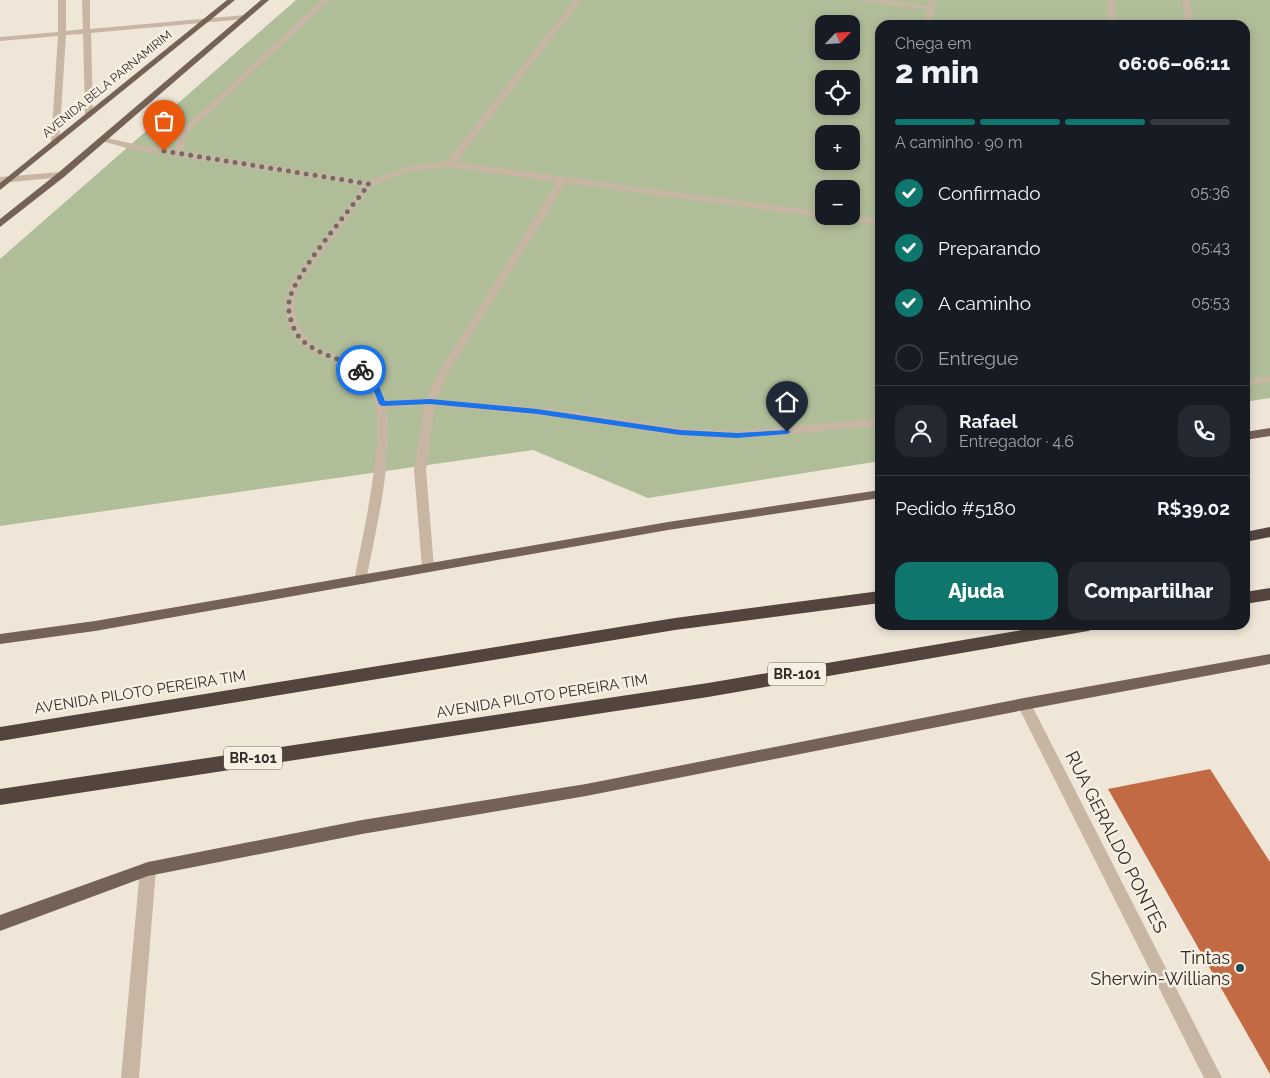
<!DOCTYPE html>
<html lang="pt">
<meta charset="utf-8">
<style>
:root{--surface:#171b24;--page:#242831;--text:#f1f3f6;--muted:#9ea1a6;--line:#363941;--accent:#0f766e}
body{margin:0;font-family:Raleway,sans-serif;background:var(--page);color:var(--text);height:100vh;display:flex;flex-direction:column;font-size:19px;white-space:nowrap}
*{box-sizing:border-box;margin:0}
p{font-size:16px;color:var(--muted)}
.icon{flex:none;width:28px;height:28px;fill:none;stroke:currentColor;stroke-width:2;stroke-linecap:round;stroke-linejoin:round}
.map{position:relative;flex:1;overflow:hidden}
.sheet{position:absolute;left:875px;top:20px;width:375px;height:610px;display:flex;flex-direction:column;background:var(--surface);border-radius:15px;box-shadow:0 2px 8px #0003}
.sheet>*{flex:none}
.needle{width:32px;rotate:65deg}
.tools{position:absolute;left:815px;top:15px;display:grid;gap:10px}
.tools a{display:grid;place-items:center;width:45px;height:45px;border-radius:10px;background:var(--surface);box-shadow:0 2px 8px #0003;font-size:25px}
.pin{position:absolute;display:grid;place-items:center;width:42px;height:42px;color:#fff;margin:-51px -21px;border-radius:50% 50% 50% 0;rotate:-45deg;box-shadow:0 0 5px #0007}
.pin .icon{rotate:45deg}
.courier{position:absolute;display:grid;place-items:center;width:50px;height:50px;margin:-25px;border:4px solid #1a73e8;border-radius:50%;background:#fff;color:#222;box-shadow:0 1px 6px #0007}
.overview em{font-style:normal;font-weight:800}
.overview div{display:flex;flex-direction:column-reverse}
.overview{display:flex;align-items:center;justify-content:space-between;height:85px;padding:0 20px}
h1{font-size:32px;font-weight:800;line-height:38px}
.bar{display:grid;grid-template-columns:repeat(4,1fr);gap:8px 5px;align-content:center;height:60px;padding:0 20px}
.bar i{height:6px;border-radius:4px;background:var(--line)}
.bar .selected{background:var(--accent)}
.bar p{grid-column:span 4}
.line{display:flex;align-items:center;gap:12px;padding:0 20px;border-top:1px solid var(--line)}
.line div{flex:1}
.round{display:grid;place-items:center;flex:none;width:52px;height:52px;border-radius:15px;background:var(--page)}
ol{padding:0 20px;list-style:none}
li{display:flex;align-items:center;gap:15px;height:55px}
li p{margin-inline-start:auto}
li .icon{padding:5px;border-radius:50%;background:var(--accent);color:#fff;stroke-width:4}
li:last-child{color:var(--muted)}
li i{width:28px;height:28px;border:2px solid var(--line);border-radius:50%}
.cta{display:flex;gap:10px;margin-top:auto;padding:10px 20px}
.cta a{flex:1;height:58px;border-radius:15px;background:var(--accent);color:#fff;font-size:20px;font-weight:800;line-height:58px;text-align:center}
.cta a+a{background:var(--page);color:var(--text)}
.map>svg:first-child{display:block}
</style>
<div class="map">
<svg width="1270" height="1078" viewBox="0 0 1270 1078">
<rect width="100%" height="100%" fill="#efe6d8"/>
<!-- green -->
<path fill="#afbd99" fill-rule="evenodd" d="M296,0H1270V398L1245,402V25H880V461L648,498L533,450L0,526V259ZM824,24H851V51H824ZM824,79H851V106H824ZM824,134H851V161H824ZM824,189H851V216H824Z"/>
<!-- building -->
<path fill="#c16a44" d="M1210,769L1270,862V1074L1108,789Z"/>
<g fill="none" stroke-linecap="round" stroke-linejoin="round">
<!-- lane -->
<g fill="#c7b6a4" fill-rule="evenodd">
<path d="M322,0H330L185,136L184,151L368,181L408,166L447,161L574,0H582L456,162L824,212V216H828L824,218L566,183L447,375L437,399L555,409L681,428L737,431L880,418V426L737,439L681,436L555,417L435,406L426,470L434,567L433,570H423L422,567L414,470L424,406L387,407C392,466 377,524 366,581L365,584H355L354,581C362,537 390,424 370,386C353,356 305,364 289,327C282,310 285,296 292,280L363,186L134,150L98,140L102,137L134,144L175,150L178,133ZM450,167L557,182L437,375L426,399L385,400C382,390 379,381 371,374C349,353 311,355 299,325C292,309 295,296 302,280L372,186L409,171Z"/>
<path d="M860,0H884L928,5L929,0L936,1L931,25H923L927,9L864,2Z"/>
<path d="M1107,0H1115L1116,25H1108Z"/>
<path d="M1182,0H1190L1194,25H1186Z"/>
<path d="M851,215L880,219V225L837,219L833,216Z"/>
<path d="M1270,376V382L1245,386V380Z"/>
</g>
<!-- street -->
<g fill="#c7b6a4" fill-rule="evenodd">
<path d="M58,0H66V31L83,29L82,0H90V29L245,15L249,17L245,19L91,33L93,115L89,117L85,115L83,34L66,35L59,143L55,146L51,143L58,36L0,41V37L58,32Z"/>
<path d="M61,172L65,175L64,177L0,183V177Z"/>
<path d="M1024,698L1029,700L1222,1078H1204L1017,704L1019,700Z"/>
<path d="M148,862L154,864L156,869L139,1078H121L140,869L142,864Z"/>
</g>
<!-- primary -->
<g fill="#746257" fill-rule="evenodd">
<path d="M227,0H235L0,190V183Z"/>
<path d="M261,0H269L64,177L0,227V219L58,173Z"/>
<path d="M1270,428V436L1245,440V432Z"/>
<path d="M880,490V498L668,530L95,631L0,644V634L95,621L668,522Z"/>
<path d="M1270,654V664L1024,710L586,796L362,834L148,876L0,931V915L148,862L362,820L586,784L1024,698Z"/>
</g>
<!-- highway -->
<g fill="#53453d" fill-rule="evenodd">
<path d="M1270,527V537L1245,542V532Z"/>
<path d="M1270,588V600L1245,604V592Z"/>
<path d="M880,591V603L675,630L0,741V727L675,618Z"/>
<path d="M1052,625H1096L1094,629L1088,631L708,697L0,805V789L708,683Z"/>
</g>
</g>
<!-- route -->
<path fill="#1a73e8" d="M361,368L378,384L385,401L430,399L537,409L680,430L737,433L787,430L791,432L787,434L737,438L680,435L537,414L430,404L382,406L379,404L372,386L357,370Z"/>
<g fill="none" stroke-linecap="round" stroke-linejoin="round">
<!-- done -->
<path stroke="#746c64" stroke-width="5" stroke-dasharray="0 9" d="M164,151L369,184C351,209 292,276 289,302C287,311 293,331 300,338C316,355 342,358 361,370"/>
</g>
<!-- markers -->
<circle fill="#1d4b52" stroke="#f8efe3" stroke-width="2" cx="1240" cy="968" r="5"/>
<g text-anchor="middle" stroke-width="5" stroke-linejoin="round" paint-order="stroke">
<!-- far-street labels -->
<g font-size="12" fill="#322a26" stroke="#f8efe3">
<text transform="translate(107 84) rotate(-39)" y="4">AVENIDA BELA PARNAMIRIM</text>
</g>
<!-- shield labels -->
<g fill="#f8efe3" stroke="#6d655f" stroke-width="1">
<rect x="768" y="662.5" width="58" height="23" rx="4"/>
<rect x="224" y="746.5" width="58" height="23" rx="4"/>
</g>
<g font-size="14" font-weight="bold" fill="#322a26">
<text x="797" y="679">BR-101</text>
<text x="253" y="763">BR-101</text>
</g>
<!-- street labels -->
<g font-size="15" fill="#322a26" stroke="#f8efe3">
<text transform="translate(140 692) rotate(-9)" y="5">AVENIDA PILOTO PEREIRA TIM</text>
<text transform="translate(542 696) rotate(-9)" y="5">AVENIDA PILOTO PEREIRA TIM</text>
</g>
<!-- near-street labels -->
<g font-size="18" fill="#322a26" stroke="#f8efe3">
<text transform="translate(1116 842) rotate(63)" y="6">RUA GERALDO PONTES</text>
</g>
<!-- near-poi labels -->
<g font-size="18" fill="#322a26" stroke="#f8efe3" text-anchor="end">
<text x="1230" y="964">Tintas<tspan x="1230" dy="21">Sherwin-Willians</tspan></text>
</g>
</g>
</svg>
<div class="tools">
<a><svg class="needle" viewBox="-14 -14 28 28"><path d="M0-13l5 13h-10z" fill="#e53935"/><path d="M0 13l5-13h-10z" fill="#9ea1a6"/></svg></a>
<a><svg class="icon" aria-label="locate" viewBox="0 0 24 24"><circle cx="12" cy="12" r="6"/><path d="M12 2v4M12 18v4M2 12h4M18 12h4"/></svg></a>
<a>+</a>
<a>−</a>
</div>
<div class="pin" style="left:164px;top:151px;background:#ea580c"><svg class="icon" aria-label="bag" viewBox="0 0 24 24"><path d="M5 8h14l-1 12H6zM9 8a3 3 0 0 1 6 0"/></svg></div>
<div class="pin" style="left:787px;top:432px;background:#1f2937"><svg class="icon" aria-label="home" viewBox="0 0 24 24"><path d="M3 11l9-7 9 7M6 9v11h12V9"/></svg></div>
<div class="courier" style="left:361px;top:370px"><svg class="icon" aria-label="bike" viewBox="0 0 24 24"><circle cx="6" cy="16" r="4"/><circle cx="18" cy="16" r="4"/><path d="M6 16l4-8h5l3 8M10 8l3 8H6M13 5h3"/></svg></div>
<section class="sheet">
<div class="overview"><div><h1>2 min</h1><p>Chega em</p></div><em>06:06–06:11</em></div>
<div class="bar"><i class="selected"></i><i class="selected"></i><i class="selected"></i><i></i><p>A caminho · 90 m</p></div>
<ol>
<li><svg class="icon" aria-label="check" viewBox="0 0 24 24"><path d="M5 12l5 5 9-10"/></svg>Confirmado<p>05:36</p></li>
<li><svg class="icon" aria-label="check" viewBox="0 0 24 24"><path d="M5 12l5 5 9-10"/></svg>Preparando<p>05:43</p></li>
<li><svg class="icon" aria-label="check" viewBox="0 0 24 24"><path d="M5 12l5 5 9-10"/></svg>A caminho<p>05:53</p></li>
<li><i></i>Entregue</li>
</ol>
<div class="line" style="height:90px"><a class="round"><svg class="icon" aria-label="person" viewBox="0 0 24 24"><circle cx="12" cy="8" r="4"/><path d="M4 21q1-7 8-7t8 7"/></svg></a><div><b>Rafael</b><p>Entregador · 4.6</p></div><a class="round"><svg class="icon" aria-label="phone" viewBox="0 0 24 24"><path d="M5 4h4l2 5-3 2q2 4 5 5l2-3 5 2v4C11 20 4 13 5 4z"/></svg></a></div>
<div class="line" style="height:65px"><div>Pedido #5180</div><b>R$39.02</b></div>
<div class="cta"><a>Ajuda</a><a>Compartilhar</a></div>
</section>
</div>
